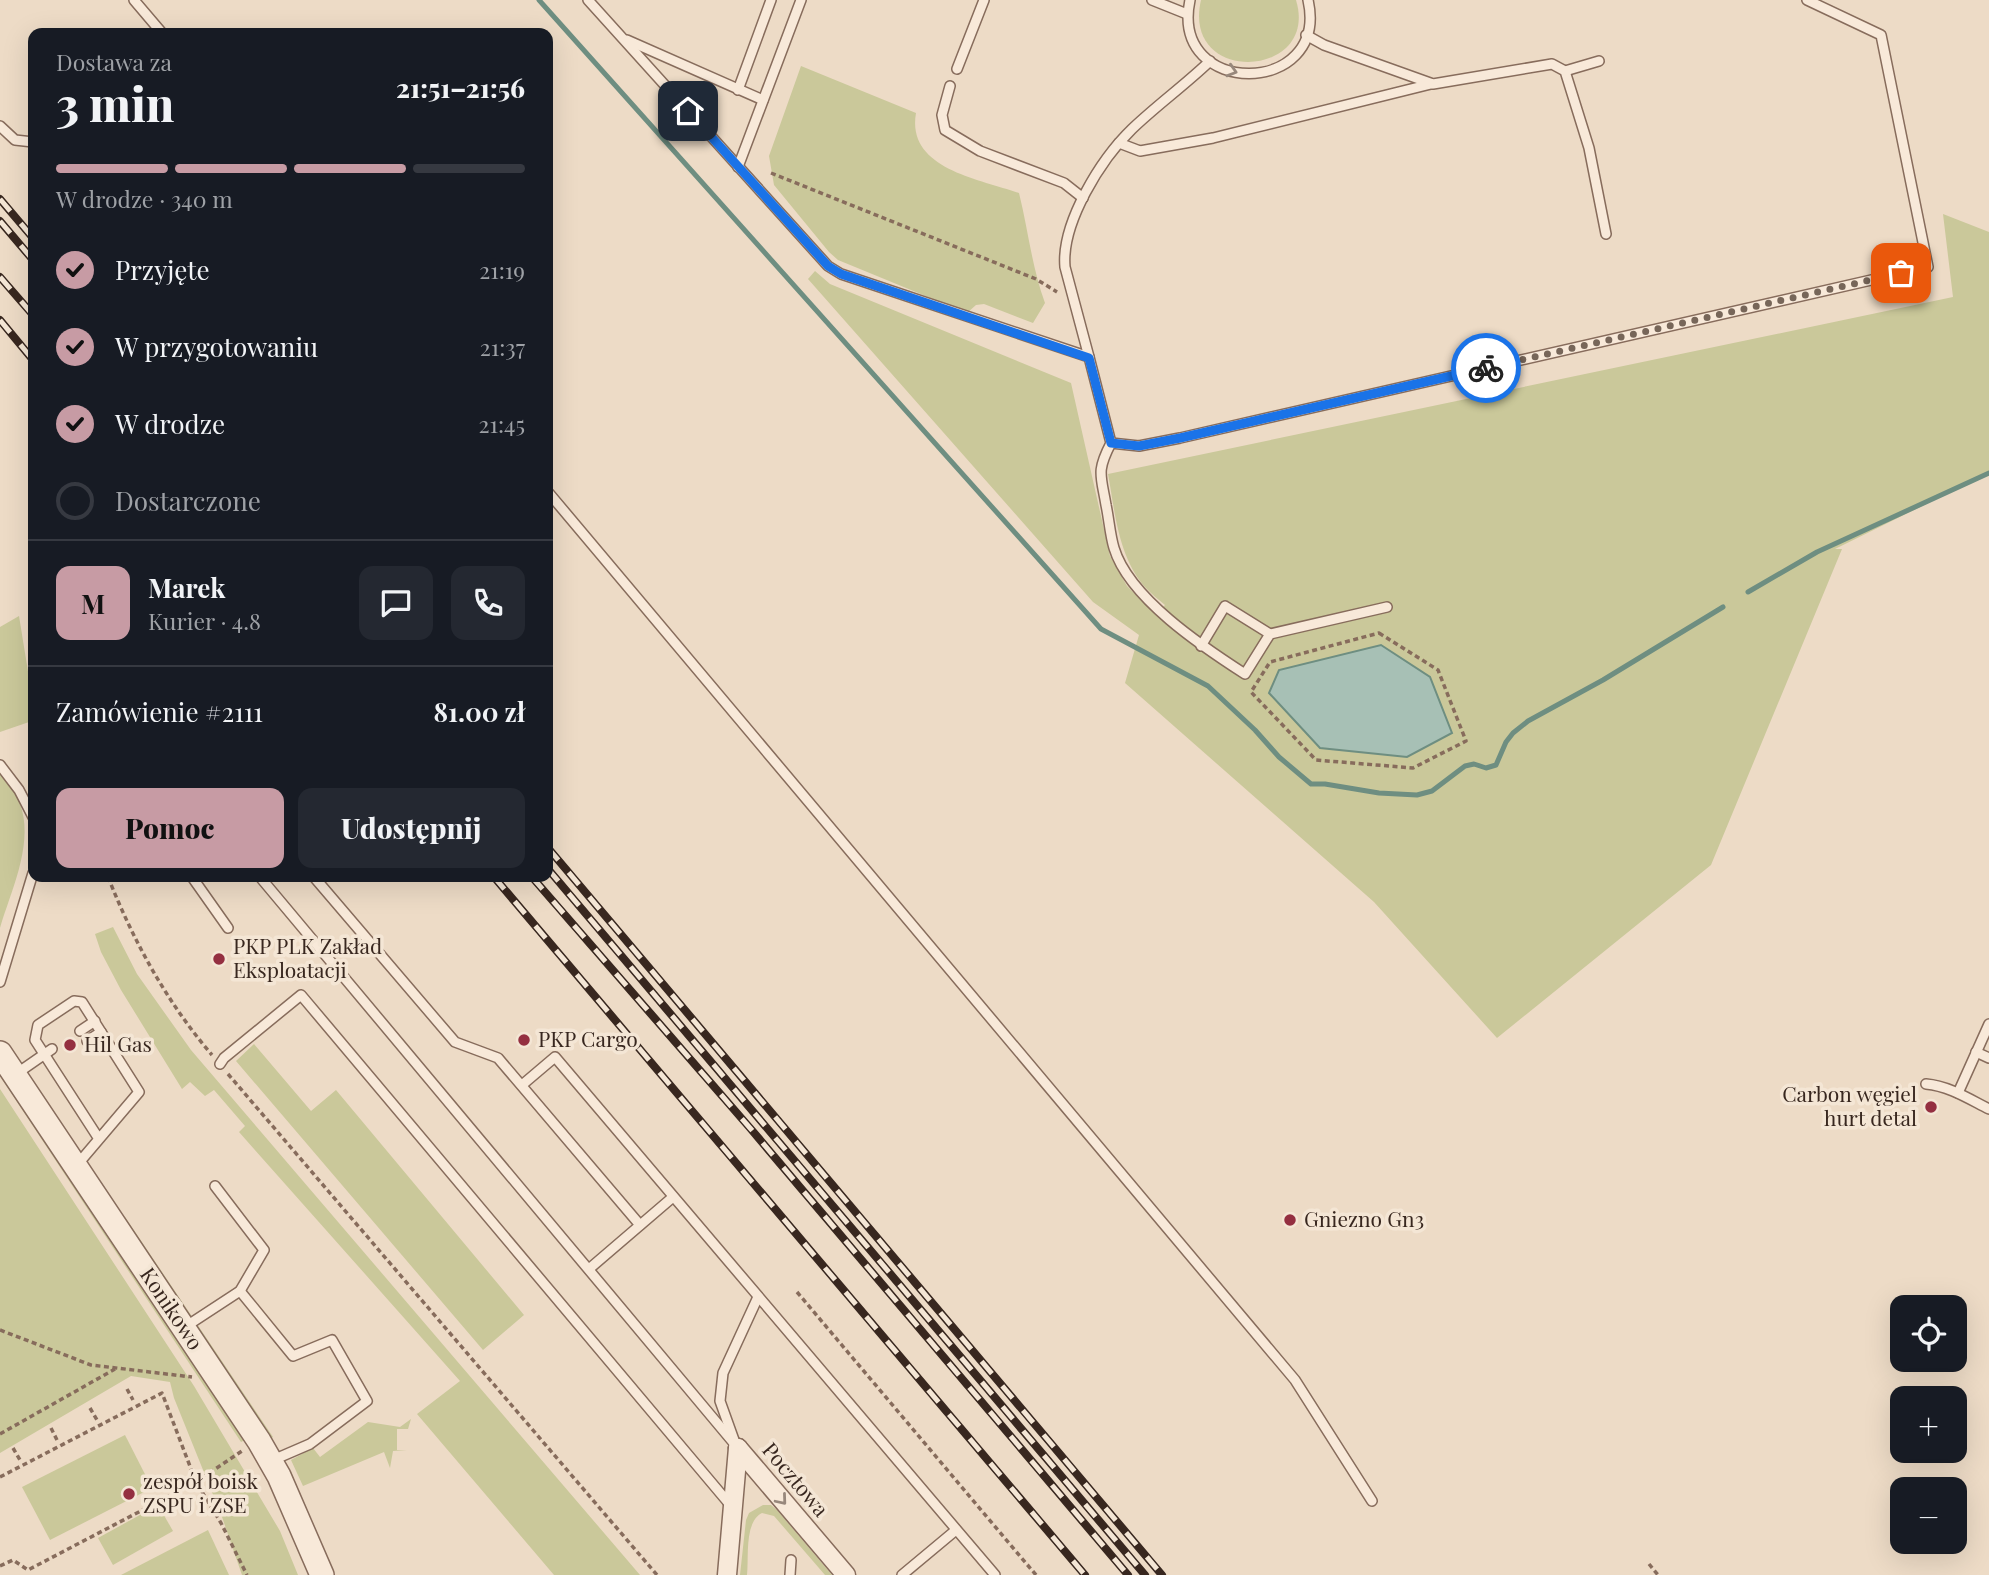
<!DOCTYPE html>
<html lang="pl">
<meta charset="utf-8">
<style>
:root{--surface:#171b24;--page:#242831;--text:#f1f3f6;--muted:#9ea1a6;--line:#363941;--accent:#c79ba4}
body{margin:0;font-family:"Playfair Display",serif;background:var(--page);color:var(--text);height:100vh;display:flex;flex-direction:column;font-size:26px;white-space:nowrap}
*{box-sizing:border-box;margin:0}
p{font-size:23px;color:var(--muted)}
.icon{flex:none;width:38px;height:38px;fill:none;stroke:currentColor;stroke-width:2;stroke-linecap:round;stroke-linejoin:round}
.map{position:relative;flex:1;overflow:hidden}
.panel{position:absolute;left:28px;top:28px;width:525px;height:854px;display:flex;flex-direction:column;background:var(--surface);border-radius:14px;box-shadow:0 7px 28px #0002}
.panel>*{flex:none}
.fabs{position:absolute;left:1890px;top:1295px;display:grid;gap:14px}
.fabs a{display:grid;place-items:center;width:77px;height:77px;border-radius:14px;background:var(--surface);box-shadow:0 7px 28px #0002;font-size:35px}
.pin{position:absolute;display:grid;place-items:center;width:60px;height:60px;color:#fff;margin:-30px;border-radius:14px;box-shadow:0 4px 10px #0006}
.courier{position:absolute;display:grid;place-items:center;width:70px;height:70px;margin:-35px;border:5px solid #1a73e8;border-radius:50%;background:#fff;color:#222;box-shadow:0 2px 9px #0007}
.summary em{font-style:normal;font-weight:800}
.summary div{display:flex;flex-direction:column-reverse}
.summary{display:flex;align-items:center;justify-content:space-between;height:119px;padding:0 28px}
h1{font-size:46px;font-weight:800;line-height:52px}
.bar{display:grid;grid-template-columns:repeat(4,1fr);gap:10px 7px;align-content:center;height:84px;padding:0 28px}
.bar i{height:9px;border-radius:5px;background:var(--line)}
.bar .on{background:var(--accent)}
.bar p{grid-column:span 4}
.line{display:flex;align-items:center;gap:18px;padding:0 28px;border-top:2px solid var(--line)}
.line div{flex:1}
.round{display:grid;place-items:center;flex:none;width:74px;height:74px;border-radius:14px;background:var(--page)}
ol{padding:0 28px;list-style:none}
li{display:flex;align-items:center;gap:21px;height:77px}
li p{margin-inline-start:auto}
li .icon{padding:7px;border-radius:50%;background:var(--accent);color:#111;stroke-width:4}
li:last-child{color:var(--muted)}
li i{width:38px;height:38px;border:4px solid var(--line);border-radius:50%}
.primary-button{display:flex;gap:14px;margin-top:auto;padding:14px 28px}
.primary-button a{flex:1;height:80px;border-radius:14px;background:var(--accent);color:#111;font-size:28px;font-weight:800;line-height:80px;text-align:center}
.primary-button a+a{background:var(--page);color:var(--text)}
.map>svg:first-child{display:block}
</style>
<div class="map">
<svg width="1989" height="1575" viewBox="0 0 1989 1575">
<rect width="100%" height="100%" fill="#eddbc6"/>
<!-- green -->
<g fill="#cac89a">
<path d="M1201,0H1296C1320,79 1181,86 1201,0Z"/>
<path d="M801,66L916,113C906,169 980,179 1019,193C1028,229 1032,268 1045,303L1033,323L984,304L976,305L967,313L838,260L829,252L774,185L769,156Z"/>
<path d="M1943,214L1989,232V473L1835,549H1842L1711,865L1497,1038L1374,902L1125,683L1139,635L1093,602L808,279L815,271L830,284L1071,383L1110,556L1127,586L1156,615L1165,605C1158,599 1150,593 1144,586C1118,555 1115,512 1108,474L1953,297Z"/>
<path d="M19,616L31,690L32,721L0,732V627Z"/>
<path d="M0,772C9,783 18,795 22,810C32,848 11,891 0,928Z"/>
<path d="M113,927L137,974L191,1050L640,1575H554L417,1414L460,1381L239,1132L245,1126L214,1090L205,1096L190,1082L182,1089L121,990L101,952L95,934Z"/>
<path d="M254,1044L311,1111L336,1090L524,1315L483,1350L236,1061Z"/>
<path d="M0,1067L245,1440L241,1442L0,1076Z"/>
<path d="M0,1089L194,1386L280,1531L298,1575H242L222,1517L174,1398L170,1382L131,1376L0,1453Z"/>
<path d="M125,1217L273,1437L270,1439L122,1219Z"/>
<path d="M411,1419L408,1429H397V1450H407L393,1451L390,1468L384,1452L303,1486L291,1460L313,1448L320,1457L368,1422L400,1427Z"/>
<path d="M125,1435L152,1488L50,1540L22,1487Z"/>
<path d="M158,1505L173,1531L113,1565L98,1538Z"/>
<path d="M763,1505H771L777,1510L832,1575H825L774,1516L762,1513C744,1522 749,1557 747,1575H740L746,1520L749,1513Z"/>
<path d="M208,1530L229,1575H121Z"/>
</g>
<!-- water -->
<path fill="#a7c0b5" stroke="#6e8e81" stroke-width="2" d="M1381,645L1430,677L1452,733L1407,757L1320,748L1269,693L1279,670Z"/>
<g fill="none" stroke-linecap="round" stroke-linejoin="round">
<!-- stream -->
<g stroke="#6e8e81" stroke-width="5">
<path d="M539,0L1101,629L1208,686L1255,730L1279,757L1311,784H1325L1379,793L1417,795L1432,791L1465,766L1474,764L1486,768L1496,765L1506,742L1513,733L1528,721L1603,680L1723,607"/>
<path d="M1748,592L1817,552L1989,473"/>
</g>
<defs>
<g id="service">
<path d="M134,0L162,33"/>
<path d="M588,0L828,266L841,274L1089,357L1111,443C1096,472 1101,475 1106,505C1109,519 1110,535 1114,548C1129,598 1203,647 1245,674L1270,634L1387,607"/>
<path d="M1152,0L1187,14"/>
<path d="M1190,0C1169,99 1330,97 1308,0"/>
<path d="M1306,35L1324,45L1433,84L1552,64L1565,71L1589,148L1606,234"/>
<path d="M627,40L763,100"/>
<path d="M957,69L984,0"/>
<path d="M1565,71L1599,61"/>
<path d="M950,86L942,115L945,130L980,151L1064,183L1083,198"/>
<path d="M738,90L771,0"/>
<path d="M0,126L15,140L33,142"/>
<path d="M1119,143L1140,151L1213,138L1431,84"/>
<path d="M738,167L801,0"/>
<path d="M1089,357L1065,267C1061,223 1101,159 1132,129C1157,105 1185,85 1210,61"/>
<path d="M1111,443L1139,446L1180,438L1928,267L1881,35L1807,0"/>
<path d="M548,492L1295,1380L1372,1501"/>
<path d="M1201,646L1225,606L1270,634"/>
<path d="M0,765L19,790L33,817"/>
<path d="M192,877L228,928"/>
<path d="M260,877L738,1448"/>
<path d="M314,877L455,1042L498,1058L640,1225"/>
<path d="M0,982L33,873"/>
<path d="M80,1031L95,1021"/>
<path d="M87,1041L101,1032"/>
<path d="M1976,1052L1989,1058"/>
<path d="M220,1064L224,1058L301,995L732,1507"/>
<path d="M16,1074L52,1049"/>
<path d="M1926,1084C1949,1086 1969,1099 1989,1109"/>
<path d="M522,1085L555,1057L995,1575"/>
<path d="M1958,1093L1989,1024"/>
<path d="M77,1165L139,1092L82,1002L74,1001L38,1025L35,1040L99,1139"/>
<path d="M589,1269L673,1197"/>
<path d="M240,1291L293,1356L332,1340L367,1401L310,1444L273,1460"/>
<path d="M185,1327L240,1291L264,1250L215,1186"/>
<path d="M734,1440L720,1401L723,1373L758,1297"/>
<path d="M790,1575L791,1560"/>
<path d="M902,1575L956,1530"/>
</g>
<g id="minor">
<path d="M738,1448L846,1575"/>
<path d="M727,1575L738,1448"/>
</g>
<path id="tertiary" d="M0,1053L259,1441L279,1476L322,1575"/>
</defs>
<!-- service casing -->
<use href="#service" stroke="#876c5c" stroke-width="12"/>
<!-- minor casing -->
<use href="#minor" stroke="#876c5c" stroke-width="21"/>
<!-- tertiary casing -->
<use href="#tertiary" stroke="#876c5c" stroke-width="26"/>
<!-- path -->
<g stroke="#876c5c" stroke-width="3.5" stroke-dasharray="5 3.5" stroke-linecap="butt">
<path d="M771,173L1036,279L1057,292"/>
<path d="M1379,633L1438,670L1466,741L1413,768L1316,760L1251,692L1270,662Z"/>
<path d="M108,877C134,942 166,1001 212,1055"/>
<path d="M228,1074L657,1575"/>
<path d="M797,1292L1036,1575"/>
<path d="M0,1330L91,1365L192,1377"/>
<path d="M127,1389L133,1400"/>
<path d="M90,1408L97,1420"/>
<path d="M51,1428L57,1440"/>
<path d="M0,1434L115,1369"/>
<path d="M13,1448L20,1460"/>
<path d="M0,1477L162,1393L196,1482L221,1523L247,1575"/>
<path d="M1649,1564L1658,1575"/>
<path d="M0,1566L13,1560L28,1570L196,1482L242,1451"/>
</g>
<!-- service -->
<use href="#service" stroke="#f8e9d9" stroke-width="9"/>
<!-- minor -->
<use href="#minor" stroke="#f8e9d9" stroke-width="18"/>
<!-- tertiary -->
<use href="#tertiary" stroke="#f8e9d9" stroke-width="23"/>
<defs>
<g id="rail">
<path d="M0,199L33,238"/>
<path d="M0,221L33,260"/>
<path d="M0,277L33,315"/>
<path d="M0,320L33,360"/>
<path d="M548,848L1162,1575"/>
<path d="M548,869L1145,1575"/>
<path d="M494,877L1085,1575"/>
<path d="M532,877L750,1128L1128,1575"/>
</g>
</defs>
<!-- rail casing -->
<use href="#rail" stroke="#38271f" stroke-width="8"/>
<!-- rail -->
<use href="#rail" stroke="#f4e6d5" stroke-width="5" stroke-dasharray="16" stroke-linecap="butt"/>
</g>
<!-- one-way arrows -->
<defs><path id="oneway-chevron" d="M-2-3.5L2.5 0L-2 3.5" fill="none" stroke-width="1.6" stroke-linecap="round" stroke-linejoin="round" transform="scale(1.75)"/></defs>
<g stroke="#98887c">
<use href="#oneway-chevron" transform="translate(1232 71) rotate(17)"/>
<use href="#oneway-chevron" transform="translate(782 1500) rotate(50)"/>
</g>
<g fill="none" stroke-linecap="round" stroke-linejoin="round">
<!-- done -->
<path stroke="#776659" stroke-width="7" stroke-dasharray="0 12.6" d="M1486,368L1901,273"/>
<!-- route -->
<path stroke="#1a73e8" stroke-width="9" d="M688,111L828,266L841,274L1089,358L1111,443L1139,446L1180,438L1486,368"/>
</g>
<!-- markers -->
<g fill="#942f40" stroke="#f4e6d5" stroke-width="2.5">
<circle cx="219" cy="959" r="7"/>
<circle cx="524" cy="1040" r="7"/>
<circle cx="70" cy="1045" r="7"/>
<circle cx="1931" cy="1107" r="7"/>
<circle cx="1290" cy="1220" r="7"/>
<circle cx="129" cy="1494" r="7"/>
</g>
<g text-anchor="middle" stroke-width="7" stroke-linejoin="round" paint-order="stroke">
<!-- poi labels -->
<g font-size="21" fill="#38271f" stroke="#f4e6d5" text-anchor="start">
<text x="233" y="954">PKP PLK Zakład<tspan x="233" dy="24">Eksploatacji</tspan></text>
<text x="538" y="1047">PKP Cargo</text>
<text x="84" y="1052">Hil Gas</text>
<text x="1917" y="1102" text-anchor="end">Carbon węgiel<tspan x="1917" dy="24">hurt detal</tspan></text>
<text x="1304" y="1227">Gniezno Gn3</text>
<text x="143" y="1489">zespół boisk<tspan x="143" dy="24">ZSPU i ZSE</tspan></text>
</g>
<!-- street labels -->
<g font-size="21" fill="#38271f" stroke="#f4e6d5">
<text transform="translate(171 1309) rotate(56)" y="7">Konikowo</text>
<text transform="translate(795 1480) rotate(50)" y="7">Pocztowa</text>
</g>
</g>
</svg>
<div class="fabs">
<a><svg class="icon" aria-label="locate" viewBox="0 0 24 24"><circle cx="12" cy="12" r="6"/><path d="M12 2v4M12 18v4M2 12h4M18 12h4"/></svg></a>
<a>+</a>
<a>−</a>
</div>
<div class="pin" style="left:1901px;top:273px;background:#ea580c"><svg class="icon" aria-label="bag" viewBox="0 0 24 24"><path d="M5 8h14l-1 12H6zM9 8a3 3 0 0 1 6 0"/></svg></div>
<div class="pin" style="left:688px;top:111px;background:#1f2937"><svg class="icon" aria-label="home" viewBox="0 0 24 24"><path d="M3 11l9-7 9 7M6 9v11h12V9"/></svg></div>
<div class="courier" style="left:1486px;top:368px"><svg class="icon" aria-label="bike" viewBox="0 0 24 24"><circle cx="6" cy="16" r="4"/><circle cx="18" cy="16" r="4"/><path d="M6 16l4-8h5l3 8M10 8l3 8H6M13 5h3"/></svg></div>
<section class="panel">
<div class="summary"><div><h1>3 min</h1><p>Dostawa za</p></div><em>21:51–21:56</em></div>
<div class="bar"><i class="on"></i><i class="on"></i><i class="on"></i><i></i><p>W drodze · 340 m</p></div>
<ol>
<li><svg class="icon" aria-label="check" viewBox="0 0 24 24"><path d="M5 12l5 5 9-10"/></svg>Przyjęte<p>21:19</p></li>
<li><svg class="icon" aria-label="check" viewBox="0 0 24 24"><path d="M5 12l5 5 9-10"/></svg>W przygotowaniu<p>21:37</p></li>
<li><svg class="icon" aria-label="check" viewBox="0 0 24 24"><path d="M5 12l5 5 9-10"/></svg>W drodze<p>21:45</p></li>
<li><i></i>Dostarczone</li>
</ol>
<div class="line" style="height:126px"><b class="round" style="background:var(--accent);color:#111">M</b><div><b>Marek</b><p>Kurier · 4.8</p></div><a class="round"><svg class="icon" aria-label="chat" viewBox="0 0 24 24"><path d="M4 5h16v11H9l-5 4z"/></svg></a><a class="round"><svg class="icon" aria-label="phone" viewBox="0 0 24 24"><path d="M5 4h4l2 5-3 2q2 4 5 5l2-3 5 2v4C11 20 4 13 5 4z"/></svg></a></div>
<div class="line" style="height:91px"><div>Zamówienie #2111</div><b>81.00 zł</b></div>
<div class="primary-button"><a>Pomoc</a><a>Udostępnij</a></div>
</section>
</div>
